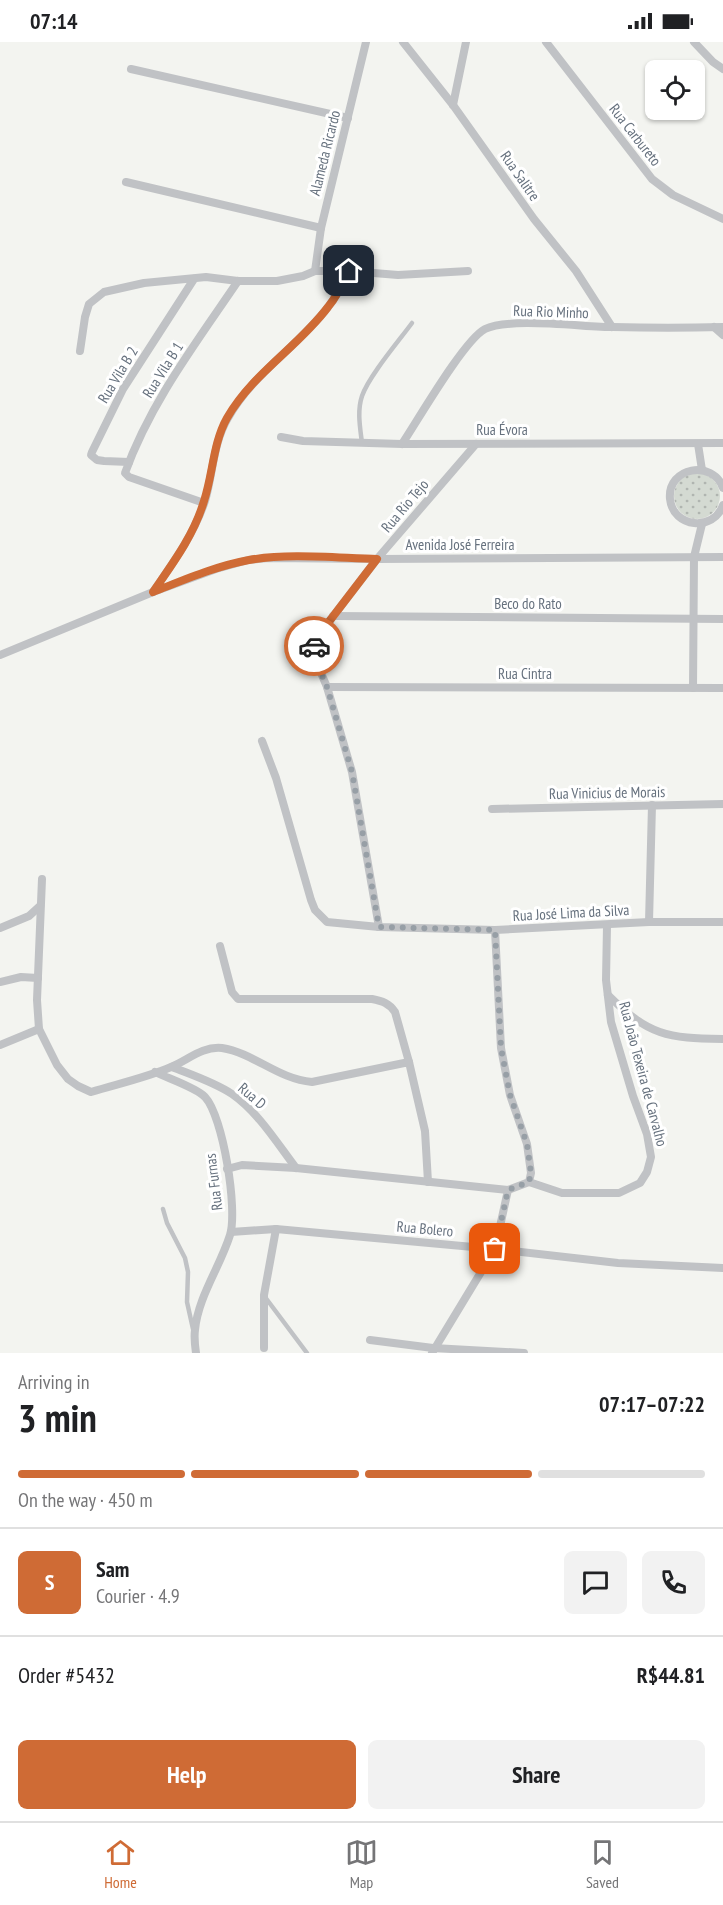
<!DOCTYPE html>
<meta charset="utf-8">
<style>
:root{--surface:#fff;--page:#f2f2f2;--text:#202124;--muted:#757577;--line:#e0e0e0;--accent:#cf6b35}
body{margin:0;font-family:"PT Sans Narrow",sans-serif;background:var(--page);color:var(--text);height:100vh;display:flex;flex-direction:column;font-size:22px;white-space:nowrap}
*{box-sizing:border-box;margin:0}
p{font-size:20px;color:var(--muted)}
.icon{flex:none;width:33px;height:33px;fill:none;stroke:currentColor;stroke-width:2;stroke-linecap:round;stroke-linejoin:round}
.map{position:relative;height:1311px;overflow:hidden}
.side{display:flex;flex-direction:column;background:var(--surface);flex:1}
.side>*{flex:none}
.buttons{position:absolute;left:645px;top:18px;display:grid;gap:12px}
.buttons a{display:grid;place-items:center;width:60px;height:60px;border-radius:9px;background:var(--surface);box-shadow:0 2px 4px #0004;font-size:30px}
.pin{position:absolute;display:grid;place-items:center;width:51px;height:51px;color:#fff;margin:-26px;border-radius:12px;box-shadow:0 3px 9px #0006}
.courier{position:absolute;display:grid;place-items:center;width:60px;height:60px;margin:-30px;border:4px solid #cf6b35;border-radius:50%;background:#fff;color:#222;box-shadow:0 2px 8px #0007}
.headline em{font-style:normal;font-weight:800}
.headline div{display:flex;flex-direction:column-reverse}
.headline{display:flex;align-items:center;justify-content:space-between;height:102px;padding:0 18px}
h1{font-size:39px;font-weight:800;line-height:45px}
.bar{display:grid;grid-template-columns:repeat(4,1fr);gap:9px 6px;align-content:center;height:72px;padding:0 18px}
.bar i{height:8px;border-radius:4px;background:var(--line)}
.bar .selected{background:var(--accent)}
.bar p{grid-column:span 4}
.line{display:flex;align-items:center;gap:15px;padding:0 18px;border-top:2px solid var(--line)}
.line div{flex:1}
.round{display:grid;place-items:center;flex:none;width:63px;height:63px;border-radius:9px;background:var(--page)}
.button{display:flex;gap:12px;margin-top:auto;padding:12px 18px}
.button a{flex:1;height:69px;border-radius:9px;background:var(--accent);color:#fff;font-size:24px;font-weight:800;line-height:69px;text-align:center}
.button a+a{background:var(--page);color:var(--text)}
.status{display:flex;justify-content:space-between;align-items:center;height:42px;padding:0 30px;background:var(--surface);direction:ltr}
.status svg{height:16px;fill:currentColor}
.dock{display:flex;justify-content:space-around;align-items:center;height:84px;border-top:2px solid var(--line);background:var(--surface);font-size:16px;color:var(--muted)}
.dock a{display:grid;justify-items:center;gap:3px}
.dock .selected{color:var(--accent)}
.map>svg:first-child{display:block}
</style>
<div class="status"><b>07:14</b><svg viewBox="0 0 49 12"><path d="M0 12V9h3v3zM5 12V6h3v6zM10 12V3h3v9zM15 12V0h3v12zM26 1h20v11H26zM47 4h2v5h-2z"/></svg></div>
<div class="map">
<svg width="723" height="1311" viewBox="0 0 723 1311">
<defs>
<pattern id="grass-dots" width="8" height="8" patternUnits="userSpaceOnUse" patternTransform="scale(1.5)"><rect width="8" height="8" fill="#d4dad2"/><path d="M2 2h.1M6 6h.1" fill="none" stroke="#b0b5b0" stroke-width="1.8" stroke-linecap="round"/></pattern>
</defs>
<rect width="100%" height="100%" fill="#f3f4f0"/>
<!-- grass -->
<circle fill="url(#grass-dots)" cx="697" cy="454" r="23"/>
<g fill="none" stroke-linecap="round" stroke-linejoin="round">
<!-- service -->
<g stroke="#c0c2c5" stroke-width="4.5">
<path d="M362,401C360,385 357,369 362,354C369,334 398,300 412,281"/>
<path d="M163,1167L167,1181L185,1216L188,1230L187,1260L193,1287"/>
<path d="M265,1255L307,1311"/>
</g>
<!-- minor -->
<g stroke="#c0c2c5" stroke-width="8">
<path d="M403,0L453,63L534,177L576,229L612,285"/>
<path d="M546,0L652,137L673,153L723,177"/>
<path d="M694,0L713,20L723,27"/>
<path d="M131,27L348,76"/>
<path d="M453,63L466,0"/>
<path d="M126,140L321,186"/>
<path d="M315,229L321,186L366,0"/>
<path d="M349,229L398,233L468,229"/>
<path d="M714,285L723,293"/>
<path d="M80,309L85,275L89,262L104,250L144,241L206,235L238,239H277L303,234L315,229H349C343,242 337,254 328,265C298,305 254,330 228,376C213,401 213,432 205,459C194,492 173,521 153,550"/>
<path d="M281,395L303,399L402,402L723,401"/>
<path d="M402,402C418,378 464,298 485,287C510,275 583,285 613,285C650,286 686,286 723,285"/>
<path d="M698,402L702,428"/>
<path d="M129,420L104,419L97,418L91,413L92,410L123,347L194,237"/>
<path d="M723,446C713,417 667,425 670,457C673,486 714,490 723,463"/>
<path d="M204,461L129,435L125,431C150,361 196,301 238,239"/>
<path d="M333,574L723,577"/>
<path d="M0,613L153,550L216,527L248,518L268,516L377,517L723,515"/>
<path d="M327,645L723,646"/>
<path d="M693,646L694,515L702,482"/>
<path d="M262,699L276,736L311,858L315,868L327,880L379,885L495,888L649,880H723"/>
<path d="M492,767L723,762"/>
<path d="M42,837L37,958L39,987L57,1023L68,1037L78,1044L91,1050C117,1042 145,1036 171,1025C188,1018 202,1004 222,1006C254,1011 278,1037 312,1040L409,1020L425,1089L428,1140"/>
<path d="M649,880L652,763"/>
<path d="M379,885L352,730L327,645L315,617L314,601L318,594L377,517L476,402"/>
<path d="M0,886L29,874L40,864"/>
<path d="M220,904L232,950L238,957H372C382,959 389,961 395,970L409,1020"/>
<path d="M0,940L21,935L38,936"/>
<path d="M608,953C649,994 667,996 723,997"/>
<path d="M0,1003L39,987"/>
<path d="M172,1025C192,1033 214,1040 232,1052C258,1070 277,1101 296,1126"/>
<path d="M155,1030C167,1036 197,1046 205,1055C223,1074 238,1168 230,1193C220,1225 198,1255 195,1288C194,1295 195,1304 196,1311"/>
<path d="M227,1127L242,1123L296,1126L508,1148"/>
<path d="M529,1140L562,1151H619L640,1141L647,1130L651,1115L647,1092L633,1054L611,980L606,938L607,884"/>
<path d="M231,1190L276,1187L495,1207L618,1221L723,1226"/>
<path d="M370,1298L433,1306L524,1311"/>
<path d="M264,1306V1253L276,1187"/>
<path d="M432,1311L495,1207L508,1148L529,1140L531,1131L527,1102L510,1053L501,1006L495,888"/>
</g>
</g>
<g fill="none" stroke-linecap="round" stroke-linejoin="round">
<!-- done -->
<path stroke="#979fa6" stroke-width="6" stroke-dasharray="0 10.8" d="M314,604L315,617L327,645L352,730L379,885L495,888L501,1006L510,1053L527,1102L531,1131L529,1140L508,1148L495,1207"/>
<!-- route -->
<path stroke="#cf6b35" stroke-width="8" d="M314,604L318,594L377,517C337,516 288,511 249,518C216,524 184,538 153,550C173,521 194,493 204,459C213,432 213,401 227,376C253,331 298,305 328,265C337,254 343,242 349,229"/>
</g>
<g text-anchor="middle" stroke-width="6" stroke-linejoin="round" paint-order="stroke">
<!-- street labels -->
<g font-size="15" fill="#66717e" stroke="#fff">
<text transform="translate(635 93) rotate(52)" y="5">Rua Carbureto</text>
<text transform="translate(325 111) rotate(-76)" y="5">Alameda Ricardo</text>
<text transform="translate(520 134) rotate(55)" y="5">Rua Salitre</text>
<text transform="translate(551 270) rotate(2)" y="5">Rua Rio Minho</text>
<text transform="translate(163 328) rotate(-58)" y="5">Rua Vila B 1</text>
<text transform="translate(118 333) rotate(-59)" y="5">Rua Vila B 2</text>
<text x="502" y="393">Rua Évora</text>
<text transform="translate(405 464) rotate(-50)" y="5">Rua Rio Tejo</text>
<text x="460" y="508">Avenida José Ferreira</text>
<text x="528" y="567">Beco do Rato</text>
<text x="525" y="637">Rua Cintra</text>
<text transform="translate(607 751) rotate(-1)" y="5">Rua Vinicius de Morais</text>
<text transform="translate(571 871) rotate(-3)" y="5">Rua José Lima da Silva</text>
<text transform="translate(643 1032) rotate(75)" y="5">Rua João Texeira de Carvalho</text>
<text transform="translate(252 1054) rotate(41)" y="5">Rua D</text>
<text transform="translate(214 1140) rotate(-97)" y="5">Rua Furnas</text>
<text transform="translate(425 1187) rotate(5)" y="5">Rua Bolero</text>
</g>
</g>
</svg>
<div class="buttons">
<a><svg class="icon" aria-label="locate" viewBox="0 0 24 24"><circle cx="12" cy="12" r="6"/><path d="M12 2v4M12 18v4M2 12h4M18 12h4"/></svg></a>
</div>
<div class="pin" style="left:495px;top:1207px;background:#ea580c"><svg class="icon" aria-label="bag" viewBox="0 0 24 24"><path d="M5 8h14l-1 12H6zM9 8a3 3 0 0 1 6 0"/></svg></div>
<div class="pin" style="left:349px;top:229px;background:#1f2937"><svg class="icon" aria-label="home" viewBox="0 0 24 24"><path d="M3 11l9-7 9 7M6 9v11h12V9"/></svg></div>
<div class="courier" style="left:314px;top:604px"><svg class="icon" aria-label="car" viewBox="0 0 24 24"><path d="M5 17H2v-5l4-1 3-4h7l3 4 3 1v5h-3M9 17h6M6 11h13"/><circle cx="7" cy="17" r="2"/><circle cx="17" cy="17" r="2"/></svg></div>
</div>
<section class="side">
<div class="headline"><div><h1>3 min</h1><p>Arriving in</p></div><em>07:17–07:22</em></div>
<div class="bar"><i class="selected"></i><i class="selected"></i><i class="selected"></i><i></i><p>On the way · 450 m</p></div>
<div class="line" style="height:108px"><b class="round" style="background:var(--accent);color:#fff">S</b><div><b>Sam</b><p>Courier · 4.9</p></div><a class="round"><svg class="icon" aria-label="chat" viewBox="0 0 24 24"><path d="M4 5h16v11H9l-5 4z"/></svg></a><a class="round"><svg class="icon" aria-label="phone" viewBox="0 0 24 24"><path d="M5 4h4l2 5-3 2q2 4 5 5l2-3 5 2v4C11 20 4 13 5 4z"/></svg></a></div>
<div class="line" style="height:78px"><div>Order #5432</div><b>R$44.81</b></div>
<div class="button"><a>Help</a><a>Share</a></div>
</section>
<nav class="dock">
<a class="selected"><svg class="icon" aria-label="home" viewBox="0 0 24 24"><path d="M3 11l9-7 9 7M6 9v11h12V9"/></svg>Home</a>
<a><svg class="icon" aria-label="map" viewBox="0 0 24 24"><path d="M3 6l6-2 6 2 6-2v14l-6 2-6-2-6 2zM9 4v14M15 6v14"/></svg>Map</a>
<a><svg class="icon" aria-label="saved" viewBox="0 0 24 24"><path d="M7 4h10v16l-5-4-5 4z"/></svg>Saved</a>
</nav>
